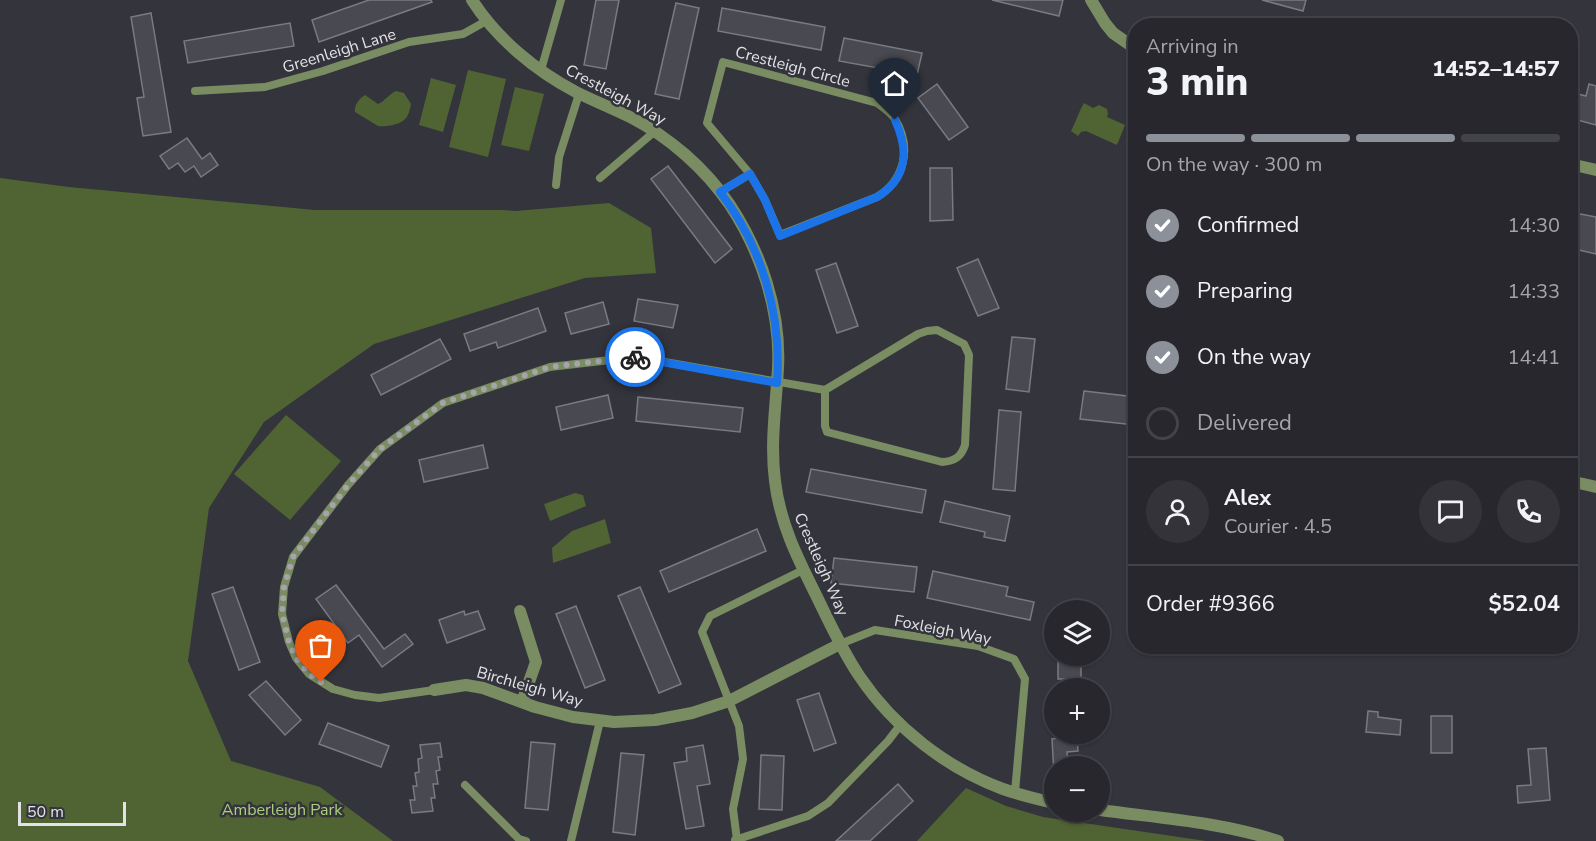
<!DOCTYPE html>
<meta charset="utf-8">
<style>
:root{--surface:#27272d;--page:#333339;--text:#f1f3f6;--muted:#a4a5aa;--line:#434449;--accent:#8c9099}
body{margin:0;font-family:"Nunito Sans",sans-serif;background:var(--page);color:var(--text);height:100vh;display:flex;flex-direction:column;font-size:22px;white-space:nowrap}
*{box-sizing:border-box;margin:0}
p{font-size:20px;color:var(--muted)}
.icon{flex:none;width:33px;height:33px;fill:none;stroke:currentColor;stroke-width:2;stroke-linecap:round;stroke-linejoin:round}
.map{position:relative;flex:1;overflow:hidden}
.panel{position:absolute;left:1128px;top:18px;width:450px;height:636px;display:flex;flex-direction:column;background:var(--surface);border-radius:24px;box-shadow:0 2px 4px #0004,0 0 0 2px var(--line)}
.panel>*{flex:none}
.tools{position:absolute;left:1044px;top:600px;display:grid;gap:12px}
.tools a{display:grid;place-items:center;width:66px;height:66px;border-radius:50%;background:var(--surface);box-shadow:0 2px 4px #0004,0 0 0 2px var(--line);font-size:30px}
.scale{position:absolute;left:18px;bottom:15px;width:108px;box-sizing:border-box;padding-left:6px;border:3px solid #e1e1e6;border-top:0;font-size:16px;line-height:21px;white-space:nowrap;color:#e1e1e6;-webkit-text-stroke:4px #34343c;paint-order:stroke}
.pin{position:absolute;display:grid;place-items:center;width:51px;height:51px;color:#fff;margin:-62px -26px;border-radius:50% 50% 50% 0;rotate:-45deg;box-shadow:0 0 6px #0007}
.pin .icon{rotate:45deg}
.courier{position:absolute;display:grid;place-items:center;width:60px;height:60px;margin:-30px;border:4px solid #1a73e8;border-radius:50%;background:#fff;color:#222;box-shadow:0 2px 8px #0007}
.overview em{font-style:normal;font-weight:800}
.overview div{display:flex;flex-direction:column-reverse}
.overview{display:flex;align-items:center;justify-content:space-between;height:102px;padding:0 18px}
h1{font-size:39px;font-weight:800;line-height:45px}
.bar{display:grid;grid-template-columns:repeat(4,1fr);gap:9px 6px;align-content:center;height:72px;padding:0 18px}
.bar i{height:8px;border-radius:4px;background:var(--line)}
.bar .current{background:var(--accent)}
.bar p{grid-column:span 4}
.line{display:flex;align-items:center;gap:15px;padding:0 18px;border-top:2px solid var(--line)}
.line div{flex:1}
.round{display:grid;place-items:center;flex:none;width:63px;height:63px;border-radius:32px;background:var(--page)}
ol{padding:0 18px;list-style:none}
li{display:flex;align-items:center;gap:18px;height:66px}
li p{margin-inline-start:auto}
li .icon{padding:6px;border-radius:50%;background:var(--accent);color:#fff;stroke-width:4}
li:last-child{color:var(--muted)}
li i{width:33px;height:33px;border:3px solid var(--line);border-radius:50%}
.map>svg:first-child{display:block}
</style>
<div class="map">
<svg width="1596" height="841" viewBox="0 0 1596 841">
<rect width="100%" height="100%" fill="#34343c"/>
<!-- green -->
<g fill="#506333">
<path d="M468,70L506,79L488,157L449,147Z"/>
<path d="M431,78L456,85L443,132L419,125Z"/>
<path d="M515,87L544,94L529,151L501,145Z"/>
<path d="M396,91L404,93L411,104C410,108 409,115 406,118C401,125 385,127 378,126L355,112C354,105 359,99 365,95L378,104C385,101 389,94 396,91Z"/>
<path d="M1084,103L1093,108L1099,105L1107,109L1108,113L1107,117L1125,125L1117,145L1086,131L1081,132L1078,136L1071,131C1076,122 1078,113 1084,103Z"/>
<path d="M0,178L69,187L315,210H503L516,211L609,203L651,228L656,273L585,278L374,344L264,422L209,508L188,661L231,761L320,787L393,841H0Z"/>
<path d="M286,415L341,461L290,520L234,474Z"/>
<path d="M575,493L583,495L586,506L550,521L544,504Z"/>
<path d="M605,519L611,543L553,563L552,548L572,531Z"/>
<path d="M966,788L1006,806L1043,817L1206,841H917Z"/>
</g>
<!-- building -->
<g fill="#494951" stroke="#7a7a83" stroke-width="1.5">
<path d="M369,0H431L432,2L319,42L312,20Z"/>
<path d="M596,0H619L606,69L584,65Z"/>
<path d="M992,0H1063L1059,16Z"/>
<path d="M1262,0H1306L1303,11Z"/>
<path d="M676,3L699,8L679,99L655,94Z"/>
<path d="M722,8L825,27L821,50L718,31Z"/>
<path d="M151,13L171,132L143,136L137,98L144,97L131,17Z"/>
<path d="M290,23L294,46L188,63L184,41Z"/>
<path d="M844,38L922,53L917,75L839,61Z"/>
<path d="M937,84L968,127L949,140L918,98Z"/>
<path d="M1589,84L1596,86V125L1570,118V92L1586,96Z"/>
<path d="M187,138L202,159L210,153L218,165L201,177L194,166L185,172L178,163L169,169L160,156Z"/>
<path d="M668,166L732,249L715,263L651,179Z"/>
<path d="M930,168H952L953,220L930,221Z"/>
<path d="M1570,212L1596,217V254L1570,248Z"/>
<path d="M978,259L999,308L978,316L957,268Z"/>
<path d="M836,263L858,326L837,333L816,270Z"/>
<path d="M638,299L678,305L673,328L634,321Z"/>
<path d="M603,302L609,324L571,334L565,313Z"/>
<path d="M538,308L546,331L498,348L496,342L470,351L464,334Z"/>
<path d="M1012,337L1035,339L1029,392L1006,389Z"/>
<path d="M440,339L451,359L381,395L371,375Z"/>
<path d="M1084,391L1136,397L1135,425L1080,419Z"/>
<path d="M608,395L613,418L561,430L556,407Z"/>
<path d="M638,397L743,408L740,432L636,421Z"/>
<path d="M999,410L1021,412L1015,491L993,489Z"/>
<path d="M483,445L488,468L424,482L419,460Z"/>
<path d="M811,469L926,490L922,513L806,492Z"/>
<path d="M945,501L1010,516L1005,541L984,537L985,532L940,522Z"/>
<path d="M757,529L766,551L669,592L660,571Z"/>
<path d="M834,558L917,567L914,592L831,583Z"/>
<path d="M933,571L1008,587L1006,596L1034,602L1030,620L927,598Z"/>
<path d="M336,585L384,649L405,634L413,644L382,667L359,635L348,643L316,599Z"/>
<path d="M233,587L260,662L239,670L212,594Z"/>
<path d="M640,587L681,684L659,693L618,596Z"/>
<path d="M576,606L605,680L585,688L556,614Z"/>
<path d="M464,611L465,615L478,611L485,629L447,643L439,620Z"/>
<rect x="1058" y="656" width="23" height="23"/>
<path d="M266,681L301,720L285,735L249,695Z"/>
<path d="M819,693L836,743L814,751L797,700Z"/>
<path d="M1368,711L1378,712V717L1401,720L1400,735L1366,732Z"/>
<rect x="1431" y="716" width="21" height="37"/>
<path d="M328,723L389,746L381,767L319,744Z"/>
<path d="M1057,734H1077L1078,751L1067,752L1068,766H1054V775L1052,739L1058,738Z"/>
<path d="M531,742L555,744L548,810L525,808Z"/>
<path d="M440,743L442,757H438L440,770L436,771L438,784H433L435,798H431L433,811L412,813L410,800H415L413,786H417L415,773L419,772L418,759L422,758L420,745Z"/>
<path d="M703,745L710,784L697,786L704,826L686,829L674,763L687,761L686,748Z"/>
<path d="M1546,748L1550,800L1518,803L1517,786L1531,785L1528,749Z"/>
<path d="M621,753L644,755L635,835L613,832Z"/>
<path d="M761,755L784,756L782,810L759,809Z"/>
<path d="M898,784L913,801L870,841H836Z"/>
</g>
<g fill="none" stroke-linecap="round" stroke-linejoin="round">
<!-- service -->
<g stroke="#7a8c61" stroke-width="8">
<path d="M723,62L877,103C884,108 890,112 895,119C912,147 905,180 877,197L780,235L765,200L750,174L707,123Z"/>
<path d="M541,70L561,0"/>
<path d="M195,91L265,87L323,71L409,42L463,34L488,20"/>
<path d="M600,178L654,132"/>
<path d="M556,185L559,157L579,94"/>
<path d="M720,192L750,174"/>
<path d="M937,330L964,344L969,355L965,445C961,457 955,461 942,462L827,432L825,426V390L918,334L927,331Z"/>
<path d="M840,644L875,630L978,646L1014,659L1025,679L1015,792"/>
<path d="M434,690L379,698L355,695L333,689L309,674L296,658L289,642L282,614L284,587L293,557L348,485L380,449L443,403L550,367L636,357L825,390"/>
<path d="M465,785L519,839L526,841"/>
<path d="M735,840L808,816L828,803L888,741L901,724"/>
<path d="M737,840L733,809L743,759L739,726L702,632L710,616L803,570"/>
<path d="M571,841L600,721"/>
</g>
<!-- minor -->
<g stroke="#7a8c61" stroke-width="12">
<path d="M472,0C497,39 536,71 576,92C594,101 612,108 630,117C669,137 705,168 730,205C761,252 781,311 778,368C776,406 770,443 775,481C780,524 798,559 817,597C830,624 843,652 860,677C894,727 946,768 1003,789C1020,795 1037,799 1054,803"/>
<path d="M1091,0L1105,23L1113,33L1136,49"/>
<path d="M1570,164L1596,170"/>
<path d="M1570,481L1596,487"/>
<path d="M520,611L536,662L522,702"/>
<path d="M434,690L466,685L483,688L535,707L573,717L614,722L655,720L692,713L729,701L840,644"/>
<path d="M1100,810C1159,818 1221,822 1278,841"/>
</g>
</g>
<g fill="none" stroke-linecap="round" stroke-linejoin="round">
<!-- done -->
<path stroke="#a4a4aa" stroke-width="6" stroke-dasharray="0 10.8" d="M321,682L309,674L296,658L289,642L282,614L284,587L293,557L348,485L380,449L443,403L550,367L635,357"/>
<!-- route -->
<path stroke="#1a73e8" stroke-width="8" d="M635,357L777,383C782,315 762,246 720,192L750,174L765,200L780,236L877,197C908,178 909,151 895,120"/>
</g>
<g text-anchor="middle" stroke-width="5" stroke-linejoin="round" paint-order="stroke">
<!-- street labels -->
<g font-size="16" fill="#e1e1e6" stroke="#34343c">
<text transform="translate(339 50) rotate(-17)" y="6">Greenleigh Lane</text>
<text transform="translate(793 66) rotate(15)" y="6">Crestleigh Circle</text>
<text transform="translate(616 94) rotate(28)" y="6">Crestleigh Way</text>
<text transform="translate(822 564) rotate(66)" y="6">Crestleigh Way</text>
<text transform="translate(943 629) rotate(11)" y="6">Foxleigh Way</text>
<text transform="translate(530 686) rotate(16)" y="6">Birchleigh Way</text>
</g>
<!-- park labels -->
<g font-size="16" fill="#adcf7d" stroke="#34343c">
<text x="282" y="815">Amberleigh Park</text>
</g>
</g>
</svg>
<div class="tools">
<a><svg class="icon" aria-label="layers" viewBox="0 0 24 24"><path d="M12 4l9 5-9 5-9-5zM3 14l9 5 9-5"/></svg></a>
<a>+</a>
<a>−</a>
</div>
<div class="scale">50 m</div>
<div class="pin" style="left:321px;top:682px;background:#ea580c"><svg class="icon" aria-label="bag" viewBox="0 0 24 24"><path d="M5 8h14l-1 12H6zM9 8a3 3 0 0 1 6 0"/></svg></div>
<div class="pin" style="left:895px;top:120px;background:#1f2937"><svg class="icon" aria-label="home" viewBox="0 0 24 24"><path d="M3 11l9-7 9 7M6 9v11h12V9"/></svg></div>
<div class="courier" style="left:635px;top:357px"><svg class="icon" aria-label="bike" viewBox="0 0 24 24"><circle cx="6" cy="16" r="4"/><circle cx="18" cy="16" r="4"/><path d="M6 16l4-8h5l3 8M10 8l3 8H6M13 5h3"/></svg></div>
<section class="panel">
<div class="overview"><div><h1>3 min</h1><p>Arriving in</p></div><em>14:52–14:57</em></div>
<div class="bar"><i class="current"></i><i class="current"></i><i class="current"></i><i></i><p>On the way · 300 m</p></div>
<ol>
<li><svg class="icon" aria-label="check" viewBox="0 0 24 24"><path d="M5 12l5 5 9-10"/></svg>Confirmed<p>14:30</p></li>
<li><svg class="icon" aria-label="check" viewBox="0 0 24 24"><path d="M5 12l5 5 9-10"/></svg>Preparing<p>14:33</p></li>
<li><svg class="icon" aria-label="check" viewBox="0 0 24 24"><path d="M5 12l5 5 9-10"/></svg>On the way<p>14:41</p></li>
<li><i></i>Delivered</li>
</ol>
<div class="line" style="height:108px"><a class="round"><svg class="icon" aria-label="person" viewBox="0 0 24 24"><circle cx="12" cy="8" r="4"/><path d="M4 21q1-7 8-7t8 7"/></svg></a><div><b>Alex</b><p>Courier · 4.5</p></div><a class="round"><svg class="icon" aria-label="chat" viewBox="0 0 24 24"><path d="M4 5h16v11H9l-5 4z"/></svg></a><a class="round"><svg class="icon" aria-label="phone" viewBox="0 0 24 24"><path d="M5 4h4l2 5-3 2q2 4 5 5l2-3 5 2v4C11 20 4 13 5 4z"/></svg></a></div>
<div class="line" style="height:78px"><div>Order #9366</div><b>$52.04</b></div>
</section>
</div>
